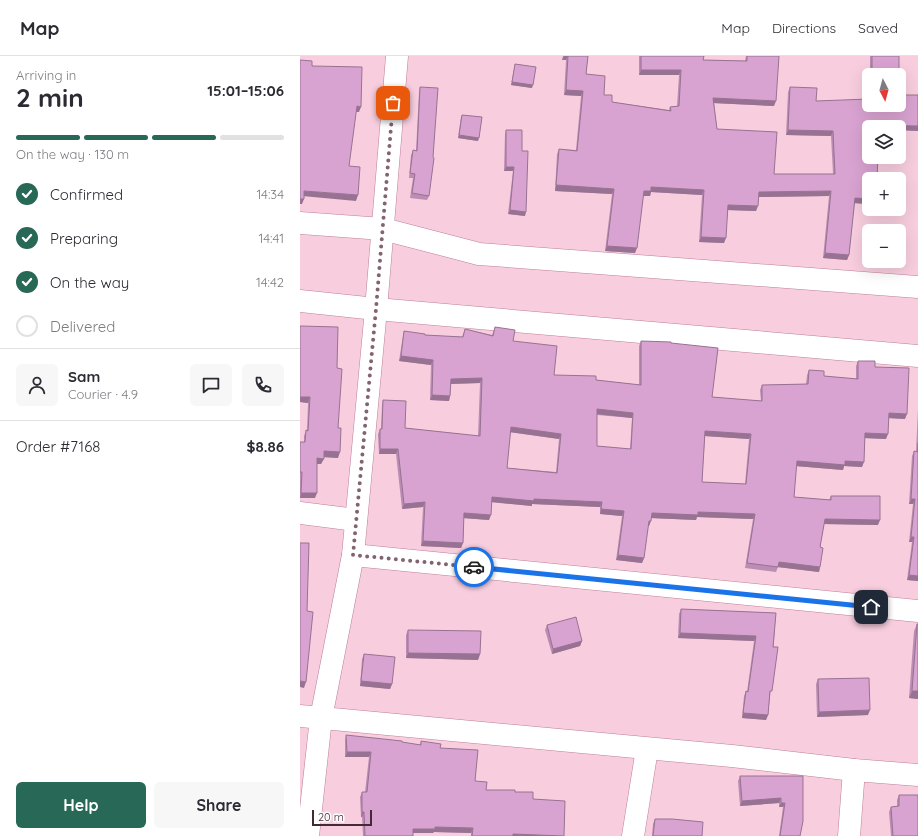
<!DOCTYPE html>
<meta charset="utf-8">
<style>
:root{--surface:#fff;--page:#f7f7f7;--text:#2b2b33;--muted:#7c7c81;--line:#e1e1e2;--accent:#286856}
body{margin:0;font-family:Quicksand,sans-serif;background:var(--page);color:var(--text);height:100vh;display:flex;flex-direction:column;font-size:15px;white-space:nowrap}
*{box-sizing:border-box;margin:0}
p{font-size:13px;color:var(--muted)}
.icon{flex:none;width:22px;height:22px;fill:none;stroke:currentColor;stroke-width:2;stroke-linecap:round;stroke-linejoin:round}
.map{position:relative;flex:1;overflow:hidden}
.panel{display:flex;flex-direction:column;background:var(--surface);width:300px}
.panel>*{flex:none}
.needle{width:26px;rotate:174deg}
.buttons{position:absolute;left:562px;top:12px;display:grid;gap:8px}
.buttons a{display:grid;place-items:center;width:44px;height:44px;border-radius:6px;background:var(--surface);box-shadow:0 4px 16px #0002;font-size:20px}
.scale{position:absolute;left:12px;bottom:10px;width:60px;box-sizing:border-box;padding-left:4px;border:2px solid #442a35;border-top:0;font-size:11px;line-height:14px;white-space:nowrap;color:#442a35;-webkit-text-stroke:3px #fcfcfc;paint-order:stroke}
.pin{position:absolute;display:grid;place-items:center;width:34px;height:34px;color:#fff;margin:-17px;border-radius:8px;box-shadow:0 2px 6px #0006}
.courier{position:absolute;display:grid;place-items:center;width:40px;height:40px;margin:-20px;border:3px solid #1a73e8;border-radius:50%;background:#fff;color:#222;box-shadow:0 1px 5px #0007}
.head em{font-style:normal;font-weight:700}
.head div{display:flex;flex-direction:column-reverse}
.head{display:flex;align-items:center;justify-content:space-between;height:68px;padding:0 16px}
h1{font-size:26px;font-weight:700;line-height:30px}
.bar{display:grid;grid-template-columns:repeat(4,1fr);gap:6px 4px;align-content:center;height:48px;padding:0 16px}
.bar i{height:5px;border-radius:3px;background:var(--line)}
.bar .on{background:var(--accent)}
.bar p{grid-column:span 4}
.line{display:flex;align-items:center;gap:10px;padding:0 16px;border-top:1px solid var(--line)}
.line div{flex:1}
.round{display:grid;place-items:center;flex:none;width:42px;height:42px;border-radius:6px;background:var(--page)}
ol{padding:0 16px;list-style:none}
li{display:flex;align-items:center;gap:12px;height:44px}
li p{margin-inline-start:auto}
li .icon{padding:4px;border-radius:50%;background:var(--accent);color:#fff;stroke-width:4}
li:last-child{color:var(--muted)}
li i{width:22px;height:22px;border:2px solid var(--line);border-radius:50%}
.button{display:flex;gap:8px;margin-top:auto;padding:8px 16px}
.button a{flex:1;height:46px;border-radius:6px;background:var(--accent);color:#fff;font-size:16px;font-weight:700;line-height:46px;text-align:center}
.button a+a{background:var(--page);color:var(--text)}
header{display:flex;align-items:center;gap:24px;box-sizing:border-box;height:56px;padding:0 20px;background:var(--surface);border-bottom:1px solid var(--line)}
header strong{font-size:19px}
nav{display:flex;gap:22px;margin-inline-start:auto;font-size:14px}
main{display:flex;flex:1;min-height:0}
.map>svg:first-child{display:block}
</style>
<header>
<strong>Map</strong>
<nav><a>Map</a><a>Directions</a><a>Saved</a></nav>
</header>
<main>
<section class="panel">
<div class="head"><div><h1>2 min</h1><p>Arriving in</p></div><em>15:01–15:06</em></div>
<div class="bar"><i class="on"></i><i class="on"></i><i class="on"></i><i></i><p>On the way · 130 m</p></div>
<ol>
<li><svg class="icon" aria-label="check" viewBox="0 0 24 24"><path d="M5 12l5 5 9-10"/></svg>Confirmed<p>14:34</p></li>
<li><svg class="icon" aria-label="check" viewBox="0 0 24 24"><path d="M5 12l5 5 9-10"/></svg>Preparing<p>14:41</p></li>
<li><svg class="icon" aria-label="check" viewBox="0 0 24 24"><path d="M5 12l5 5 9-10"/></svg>On the way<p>14:42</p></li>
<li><i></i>Delivered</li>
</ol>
<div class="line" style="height:72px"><a class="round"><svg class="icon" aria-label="person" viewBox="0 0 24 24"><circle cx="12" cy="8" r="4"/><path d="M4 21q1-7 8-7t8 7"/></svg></a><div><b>Sam</b><p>Courier · 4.9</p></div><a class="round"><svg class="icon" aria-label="chat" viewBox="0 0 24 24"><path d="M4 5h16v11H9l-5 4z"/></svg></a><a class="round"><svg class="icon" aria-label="phone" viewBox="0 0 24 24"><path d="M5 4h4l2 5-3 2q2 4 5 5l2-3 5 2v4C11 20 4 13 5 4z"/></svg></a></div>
<div class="line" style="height:52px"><div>Order #7168</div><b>$8.86</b></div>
<div class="button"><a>Help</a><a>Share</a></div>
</section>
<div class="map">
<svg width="618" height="780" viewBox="0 0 618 780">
<rect width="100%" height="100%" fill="#f8cedf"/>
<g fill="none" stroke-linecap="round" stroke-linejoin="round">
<defs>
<g id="street">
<path d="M0,167L83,173L179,198L618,231"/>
<path d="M0,245L76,253L618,300"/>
<path d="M0,457L56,464"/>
<path d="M53,499L618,555"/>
<path d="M0,660L432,700L554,714L618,719"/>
<path d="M8,780L21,662L53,499L76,253L97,0"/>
<path d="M333,780L347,693"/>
<path d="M549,780L554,714"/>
</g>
</defs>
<!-- street casing -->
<use href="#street" stroke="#be7e9a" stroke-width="23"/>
<!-- street -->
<use href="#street" stroke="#fff" stroke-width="22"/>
</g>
<!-- wall -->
<g fill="#bb8cb4" fill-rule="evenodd">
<path d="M263,0H288L286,18L304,39L312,46L369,54L370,51L377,50L379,19H339V0H404L403,4L445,5L446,0H479L474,50L414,47L417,73L474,118H533L531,80L486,79L488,36L490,31L516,45L618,75L599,74V71H569V148L554,147L549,199L547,204L523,202L529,140L458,141L456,155L428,154L424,187L399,186L402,139L351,136L350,140H343L335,197L305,195L312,138L255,135L257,98L259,93L276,94L281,40L264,39L266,4H262Z"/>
<rect x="570" y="0" width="29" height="19"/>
<path d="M215,8L232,32L211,29Z"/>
<path d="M120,31L129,140L127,144L110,142L113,122H109L111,99L113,94L116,95L119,36Z"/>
<path d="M162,59L178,85L158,82L161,61Z"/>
<path d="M206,74L222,95L225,160L208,158L213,115H204L205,78Z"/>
<path d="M0,270L37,312L38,372V402L24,401L21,408H17L15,442H0V386H4V380L6,374L7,375L8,347L0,346Z"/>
<path d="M195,271L254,319L339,329V290L341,285L371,287L412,341L461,345L460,334L462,329L506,328L507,319L509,314L524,320L556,323V310L558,305L575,311L605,363L589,362L586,383L565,382L562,411L544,410L543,414L496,410L494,441L529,444L531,440L578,469L524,468L520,491V511L519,516L478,511L476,516L445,512L453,463L397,461L396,464L351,462L349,470H348L344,502L342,507L316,504L322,460L300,458V451L232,448V450L192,446L189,464L164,462L163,487L161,492L121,490L123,451L102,453L96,398H79L78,378L80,373H81L82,349L83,344L105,372L178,380L180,327L151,328L150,340L149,345L130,344L131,309L99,305L103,280L104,275L125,279L162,281L165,273L192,279ZM297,359L332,362L330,393L297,390ZM210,376L259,383L256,416L207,412ZM405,380L449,383L445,428L402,426Z"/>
<path d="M618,353V525L607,524L612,486H609L613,448H609L612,400L614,395L616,396Z"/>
<path d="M381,553L476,557L470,640L468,659L466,664L442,662L444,640L446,635L447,636L454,585L378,582L379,558Z"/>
<path d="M617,568H618V643L609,642L614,575Z"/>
<path d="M247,569L282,585L280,590L252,598L245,574Z"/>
<path d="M108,574L180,598L178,604L106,602V579Z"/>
<path d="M64,598L92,628L90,633L60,630L62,603Z"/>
<path d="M518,623L568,659L517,661L516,628Z"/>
<path d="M46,679L120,689L121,685L140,692L175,725L186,734L215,736L233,743L264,780H171V777L134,776L133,777H113V780H63L62,761H61L60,741L62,736H65L69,701H45V684Z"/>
<path d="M440,720H503L500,780H479L483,751H479V747L440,750L438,725Z"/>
<path d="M599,739L618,780H591L589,756L591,751L597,750V744Z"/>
<path d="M355,763L402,780H352L353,768Z"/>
</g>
<!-- shaded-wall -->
<g fill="#987292">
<path d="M264,0H268L266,4H262Z"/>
<path d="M341,14H381L379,19H339Z"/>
<path d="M212,26L233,29L232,32L211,29Z"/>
<path d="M266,34L283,35L281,40L264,39Z"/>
<path d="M413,42L476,45L474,50L412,47Z"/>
<path d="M57,50L61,51L59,56H55Z"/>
<path d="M581,69L618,70V75L599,74V71H580Z"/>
<path d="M488,74L533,75L531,80L486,79Z"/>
<path d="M159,79L179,82L178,85L158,82Z"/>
<path d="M206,111H214L213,115H204Z"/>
<path d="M256,129L314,133L312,138L255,135Z"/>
<path d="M351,131L404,134L402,139L351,136L350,140H342L344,135Z"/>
<path d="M4,135L58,139L56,145L2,140Z"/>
<path d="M531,135L529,140L457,141L459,136Z"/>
<path d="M555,142L569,143V148L553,147Z"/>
<path d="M0,143H4L2,148H0Z"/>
<path d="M428,149L458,150L456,155L426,154Z"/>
<path d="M210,154L226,156L225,160L208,158Z"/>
<path d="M401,181L426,182L424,187L399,186Z"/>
<path d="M307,190L337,192L335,197L305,195Z"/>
<path d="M525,197L549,199L547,204L523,202Z"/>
<path d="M101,300L133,304L131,309L99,305Z"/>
<path d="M182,322L180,327L149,328L151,323Z"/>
<path d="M132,339L150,340L149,345L130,344Z"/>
<path d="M0,341H10L8,347L0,346Z"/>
<path d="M297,353L333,357L332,362L296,358Z"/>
<path d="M589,357L607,358L605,363L587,362Z"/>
<path d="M211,371L261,378L259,383L209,376Z"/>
<path d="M405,375L451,378L449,383L404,380Z"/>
<path d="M565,377L588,378L586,383L563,382Z"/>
<path d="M80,393H98L96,398H79Z"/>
<path d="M24,395L40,396L38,402L22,401Z"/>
<path d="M17,402L24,403L21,408H15Z"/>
<path d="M497,405H545L564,406L562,411L544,410L543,414L495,410Z"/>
<path d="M1,437H17L15,442H0Z"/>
<path d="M192,441L234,443L302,446L300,451L232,448V450L190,446Z"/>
<path d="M611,443H615L613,448H609Z"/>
<path d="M125,446L123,451L102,453L104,448Z"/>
<path d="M301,453L324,455L322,460L300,458Z"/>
<path d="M398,456L455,458L453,463L397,461L396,464L350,462L352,457Z"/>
<path d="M164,457L191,459L189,464L162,462Z"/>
<path d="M525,463L580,464L578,469L523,468Z"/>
<path d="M349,465H351L349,470H347Z"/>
<path d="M611,481H614L612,486H609Z"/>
<path d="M123,485L163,487L161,492L121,490Z"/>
<path d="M318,499L344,502L342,507L316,504Z"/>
<path d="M479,506L520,511L519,516L477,511Z"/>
<path d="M609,519L618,520V525L607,524Z"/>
<path d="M380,577L456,580L454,585L378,582Z"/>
<path d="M282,585L280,590L252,598L253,593Z"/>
<path d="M108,597L180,598L178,604L106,602Z"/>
<path d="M0,625L6,626L4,632L0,631Z"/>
<path d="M61,625L92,628L90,633L60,630Z"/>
<path d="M612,635H618V643L609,642Z"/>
<path d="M570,654L568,659L517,661L519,656Z"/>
<path d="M443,657L468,659L466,664L442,662Z"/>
<path d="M47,696H71L69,701H45Z"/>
<path d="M481,742L479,747L440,750L442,745Z"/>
<path d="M481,747H485L483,751H479Z"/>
<path d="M62,756H64L62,761H61Z"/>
<path d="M135,771L173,772L171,777L134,776L133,777H111L113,773Z"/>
<path d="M213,778L260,780H212Z"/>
</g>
<!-- building -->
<g fill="#d9a3d1" stroke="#987292" fill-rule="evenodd">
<path d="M268,0H288L286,18L305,20L304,39H312V46L371,55L370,51L379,50L381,14H341V0H404L403,4L447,5V0H479L476,45L413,42L417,73L477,76L474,118H535L533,75L488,74L490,31L517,32L516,45L569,43V49H599V39H618V70L581,69V71H569V101H578L577,123H569V143L555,142L549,199L525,197L531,135L459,136L458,150L428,149L426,182L401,181L404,134L351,131V135H344L337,192L307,190L314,133L256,129L259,93L277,95L283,35L266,34Z"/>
<rect x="572" y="0" width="27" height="19"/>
<path d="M0,4L12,5V10L62,11L61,51L57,50L49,110L60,111L58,139L4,135V143H0Z"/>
<path d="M215,8L236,11L233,29L212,26Z"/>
<path d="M120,31L138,32L133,101L134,102L129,140L112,137L115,118L110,117L113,94L117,95Z"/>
<path d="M162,59L182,61L179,82L159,79Z"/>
<path d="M206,74H222V95H228L226,156L210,154L214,111H206Z"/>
<path d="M0,270L38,271L37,312L42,313L38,372H41L40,396L24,395V403L17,402V437H1L2,416H0V386H5L6,374L8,375L10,341H0Z"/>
<path d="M195,271L215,274L213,285L257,290L254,319L296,320V324L341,329V285L371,286V287L418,292L412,341L462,345V329L508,328L509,314L524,315V320L558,323V305H575V311L609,312L607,358L589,357L588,378L565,377L564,406L545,405V409L497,405L494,441L531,444V440H580V464L525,463L520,491L523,492L520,511L479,506L478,511L447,507L455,458L398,456V459L352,457L351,465H349L344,502L318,499L324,455L301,453L302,446L234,443V445L192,441L191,459L164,457L163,487L123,485L125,446L104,448L98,393H80V373H82L83,344L106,345L105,372L180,380L182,322L151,323L150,340L132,339L133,304L101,300L104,275L125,278V279L163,281L165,273L193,280ZM297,353L333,357L331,393L297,390ZM211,371L261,378L257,417L207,412ZM405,375L451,378L446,428L402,426Z"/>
<path d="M618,387V520L609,519L614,481H611L615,443H611L614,395L618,396Z"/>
<path d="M0,487H9L7,555L13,556L6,626L0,625Z"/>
<path d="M381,553L476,557L473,591H478L472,635H470L468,659L443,657L446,635L448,636L456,580L380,577Z"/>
<path d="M276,561L282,585L253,593L247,569Z"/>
<path d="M617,568H618V635H612Z"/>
<path d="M108,574L181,575L180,598L108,597Z"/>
<path d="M64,598L95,601L92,628L61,625Z"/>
<path d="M569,622L570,654L519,656L518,623Z"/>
<path d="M46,679L102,685V686L121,689V685L141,688L140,692L178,694L175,725L187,726L186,734H215V736H233V743L265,745L264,780L213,778V780H172L173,772L135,771V773H113V780H65L64,756H62V736H67L71,696H47Z"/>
<path d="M440,720H503V765L500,780H480L485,747H481V742L442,745Z"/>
<path d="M599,739H618V780H593L591,751L599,750Z"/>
<path d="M355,763H372L403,766L402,780H353Z"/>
</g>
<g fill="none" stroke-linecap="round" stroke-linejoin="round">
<!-- done -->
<path stroke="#836370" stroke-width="4" stroke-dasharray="0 7.2" d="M93,47L76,253L53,499L174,511"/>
<!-- route -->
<path stroke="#1a73e8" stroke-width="5" d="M174,511L571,551"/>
</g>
</svg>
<div class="buttons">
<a><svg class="needle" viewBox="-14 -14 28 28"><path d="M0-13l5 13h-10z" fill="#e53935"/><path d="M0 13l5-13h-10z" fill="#7c7c81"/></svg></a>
<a><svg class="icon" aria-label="layers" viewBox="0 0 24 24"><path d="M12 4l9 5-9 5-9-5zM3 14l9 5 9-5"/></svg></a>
<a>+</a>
<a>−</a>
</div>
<div class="scale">20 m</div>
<div class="pin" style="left:93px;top:47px;background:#ea580c"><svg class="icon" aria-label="bag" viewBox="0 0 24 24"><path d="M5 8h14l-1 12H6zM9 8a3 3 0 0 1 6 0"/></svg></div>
<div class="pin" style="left:571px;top:551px;background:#1f2937"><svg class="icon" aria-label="home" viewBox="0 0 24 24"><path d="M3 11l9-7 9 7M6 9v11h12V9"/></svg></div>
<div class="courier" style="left:174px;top:511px"><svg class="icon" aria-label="car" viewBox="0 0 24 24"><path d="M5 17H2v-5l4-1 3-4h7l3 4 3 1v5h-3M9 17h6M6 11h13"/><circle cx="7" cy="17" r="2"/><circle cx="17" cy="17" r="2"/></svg></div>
</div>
</main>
